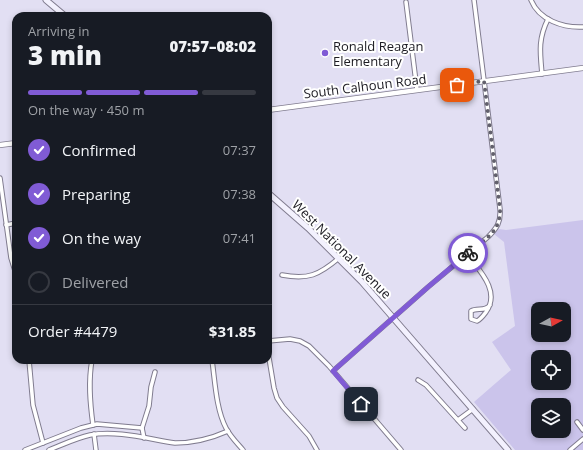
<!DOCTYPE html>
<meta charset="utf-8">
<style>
:root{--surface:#171b24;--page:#242831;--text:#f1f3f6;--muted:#9ea1a6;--line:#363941;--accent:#805bd5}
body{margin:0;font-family:"Open Sans",sans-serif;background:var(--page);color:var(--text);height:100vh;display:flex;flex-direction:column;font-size:15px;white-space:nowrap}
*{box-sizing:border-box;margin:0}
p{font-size:13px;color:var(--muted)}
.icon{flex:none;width:22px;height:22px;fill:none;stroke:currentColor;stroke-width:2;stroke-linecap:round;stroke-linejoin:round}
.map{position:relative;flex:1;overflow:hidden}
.panel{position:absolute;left:12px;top:12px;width:260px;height:352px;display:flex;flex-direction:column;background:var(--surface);border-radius:12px;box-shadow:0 2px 6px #0003}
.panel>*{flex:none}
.needle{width:26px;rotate:82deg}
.buttons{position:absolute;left:531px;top:302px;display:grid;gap:8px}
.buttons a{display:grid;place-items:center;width:40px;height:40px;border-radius:8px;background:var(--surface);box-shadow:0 2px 6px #0003;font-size:20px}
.pin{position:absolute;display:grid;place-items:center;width:34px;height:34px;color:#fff;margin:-17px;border-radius:8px;box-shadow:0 2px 6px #0006}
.courier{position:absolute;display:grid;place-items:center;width:40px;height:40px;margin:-20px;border:3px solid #805bd5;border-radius:50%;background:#fff;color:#222;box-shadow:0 1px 5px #0007}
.overview em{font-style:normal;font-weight:800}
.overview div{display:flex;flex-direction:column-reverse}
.overview{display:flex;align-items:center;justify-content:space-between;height:68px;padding:0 16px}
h1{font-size:26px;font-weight:800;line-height:30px}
.bar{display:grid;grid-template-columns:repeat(4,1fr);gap:6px 4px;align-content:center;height:48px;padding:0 16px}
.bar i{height:5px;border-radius:3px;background:var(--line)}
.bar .selected{background:var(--accent)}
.bar p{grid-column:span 4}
.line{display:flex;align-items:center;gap:10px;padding:0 16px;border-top:1px solid var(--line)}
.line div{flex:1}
ol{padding:0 16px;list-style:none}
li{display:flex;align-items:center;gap:12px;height:44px}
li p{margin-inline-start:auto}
li .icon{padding:4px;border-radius:50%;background:var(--accent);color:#fff;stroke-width:4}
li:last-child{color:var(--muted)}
li i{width:22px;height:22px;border:2px solid var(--line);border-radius:50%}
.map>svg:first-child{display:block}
</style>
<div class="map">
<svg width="583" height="450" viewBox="0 0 583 450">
<rect width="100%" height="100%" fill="#e2dff3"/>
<!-- green -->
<path fill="#cbc4eb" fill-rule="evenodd" d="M583,220V450H515L474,402L511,370L492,342L515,326L504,242L494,234L499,229L506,230ZM538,309H564V335H538ZM538,357H564V383H538ZM538,405H564V431H538Z"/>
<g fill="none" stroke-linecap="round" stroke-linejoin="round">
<defs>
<g id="minor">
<path d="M531,0C539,20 563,28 583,27"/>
<path d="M406,2L417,90"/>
<path d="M542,74C540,52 538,39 548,19"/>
<path d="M0,178L11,258L16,274"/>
<path d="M6,225L16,223"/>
<path d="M467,254C479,270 501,291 486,312C483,316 481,319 477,321L471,319V311C477,307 485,312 490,305"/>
<path d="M282,275C308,280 319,275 339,258"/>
<path d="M268,341L290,339L300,341L309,346L329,366L401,450"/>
<path d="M268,352L274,388L277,398L283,407L309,436L317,450"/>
<path d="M29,360L33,405L43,443"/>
<path d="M92,360C88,382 90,403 93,425"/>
<path d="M212,360C215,381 216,409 226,428C230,436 237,443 243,450"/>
<path d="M333,371L428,287L488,237C497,228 501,222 500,209L474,0"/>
<path d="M418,380L426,385L465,428"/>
<path d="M458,420L473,409"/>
<path d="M577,422L583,430"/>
<path d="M94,434L96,450"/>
<path d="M144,438L142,428L149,406L151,387L155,372"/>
<path d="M25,450L81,428L97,424L142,428"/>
<path d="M49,450C62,445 76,438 90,435C117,430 148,439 175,443C194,443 210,439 228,431"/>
<path d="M570,450L583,439"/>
</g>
<g id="tertiary">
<path d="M268,110L583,68"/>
<path d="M0,145L16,143"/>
</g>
<g id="secondary">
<path d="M46,0L65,16"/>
<path d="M268,193L308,228L362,282L508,450"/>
</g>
</defs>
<!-- minor casing -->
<use href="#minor" stroke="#807c8f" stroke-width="5.5"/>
<!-- tertiary casing -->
<use href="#tertiary" stroke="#807c8f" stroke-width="6"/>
<!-- secondary casing -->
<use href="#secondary" stroke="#807c8f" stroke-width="7"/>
<!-- minor -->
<use href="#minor" stroke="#fff" stroke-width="3.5"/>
<!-- tertiary -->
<use href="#tertiary" stroke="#fff" stroke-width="4.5"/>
<!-- secondary -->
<use href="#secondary" stroke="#f3f1fe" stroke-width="5"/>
</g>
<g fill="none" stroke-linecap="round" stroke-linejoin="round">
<!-- done -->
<path stroke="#62606c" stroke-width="4" stroke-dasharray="0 7.2" d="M457,85L484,81L500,209C501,232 484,240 468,253"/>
<!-- route -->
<path stroke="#805bd5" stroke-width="5" d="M361,404L333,371L428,287L468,253"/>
</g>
<!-- markers -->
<circle fill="#805bd5" stroke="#fff" stroke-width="1.5" cx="325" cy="53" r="4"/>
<g text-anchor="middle" stroke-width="4" stroke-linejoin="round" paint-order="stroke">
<!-- poi labels -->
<g font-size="13" fill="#1d1c23" stroke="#fff" text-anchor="start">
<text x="333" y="51">Ronald Reagan<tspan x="333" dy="15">Elementary</tspan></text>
</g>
<!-- street labels -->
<g font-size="13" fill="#1d1c23" stroke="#fff">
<text transform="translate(365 86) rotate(-7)" y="5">South Calhoun Road</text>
<text transform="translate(342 249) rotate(45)" y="5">West National Avenue</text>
</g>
</g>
</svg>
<div class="buttons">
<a><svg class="needle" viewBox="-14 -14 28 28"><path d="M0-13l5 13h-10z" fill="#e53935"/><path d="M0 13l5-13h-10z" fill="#9ea1a6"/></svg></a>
<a><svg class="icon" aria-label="locate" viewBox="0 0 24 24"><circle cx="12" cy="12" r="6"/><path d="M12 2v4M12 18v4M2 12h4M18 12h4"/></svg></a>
<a><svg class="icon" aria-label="layers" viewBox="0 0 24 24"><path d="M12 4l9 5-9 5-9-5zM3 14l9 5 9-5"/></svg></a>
</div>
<div class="pin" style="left:457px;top:85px;background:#ea580c"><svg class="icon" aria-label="bag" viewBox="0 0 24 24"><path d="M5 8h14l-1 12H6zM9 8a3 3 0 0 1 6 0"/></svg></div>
<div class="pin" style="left:361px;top:404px;background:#1f2937"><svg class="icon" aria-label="home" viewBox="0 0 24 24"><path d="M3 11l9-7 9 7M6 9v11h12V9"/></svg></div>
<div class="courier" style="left:468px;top:253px"><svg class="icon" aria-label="bike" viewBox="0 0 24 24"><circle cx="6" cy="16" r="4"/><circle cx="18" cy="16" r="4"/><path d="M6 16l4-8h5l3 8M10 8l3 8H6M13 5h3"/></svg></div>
<section class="panel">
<div class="overview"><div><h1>3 min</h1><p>Arriving in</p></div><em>07:57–08:02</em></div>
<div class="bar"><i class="selected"></i><i class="selected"></i><i class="selected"></i><i></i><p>On the way · 450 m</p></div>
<ol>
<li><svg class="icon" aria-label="check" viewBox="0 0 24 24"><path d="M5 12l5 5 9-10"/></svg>Confirmed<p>07:37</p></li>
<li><svg class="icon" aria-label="check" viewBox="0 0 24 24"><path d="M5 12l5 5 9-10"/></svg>Preparing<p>07:38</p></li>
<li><svg class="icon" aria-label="check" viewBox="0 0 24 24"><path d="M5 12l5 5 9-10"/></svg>On the way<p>07:41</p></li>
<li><i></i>Delivered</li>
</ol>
<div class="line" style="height:52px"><div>Order #4479</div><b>$31.85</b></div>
</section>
</div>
